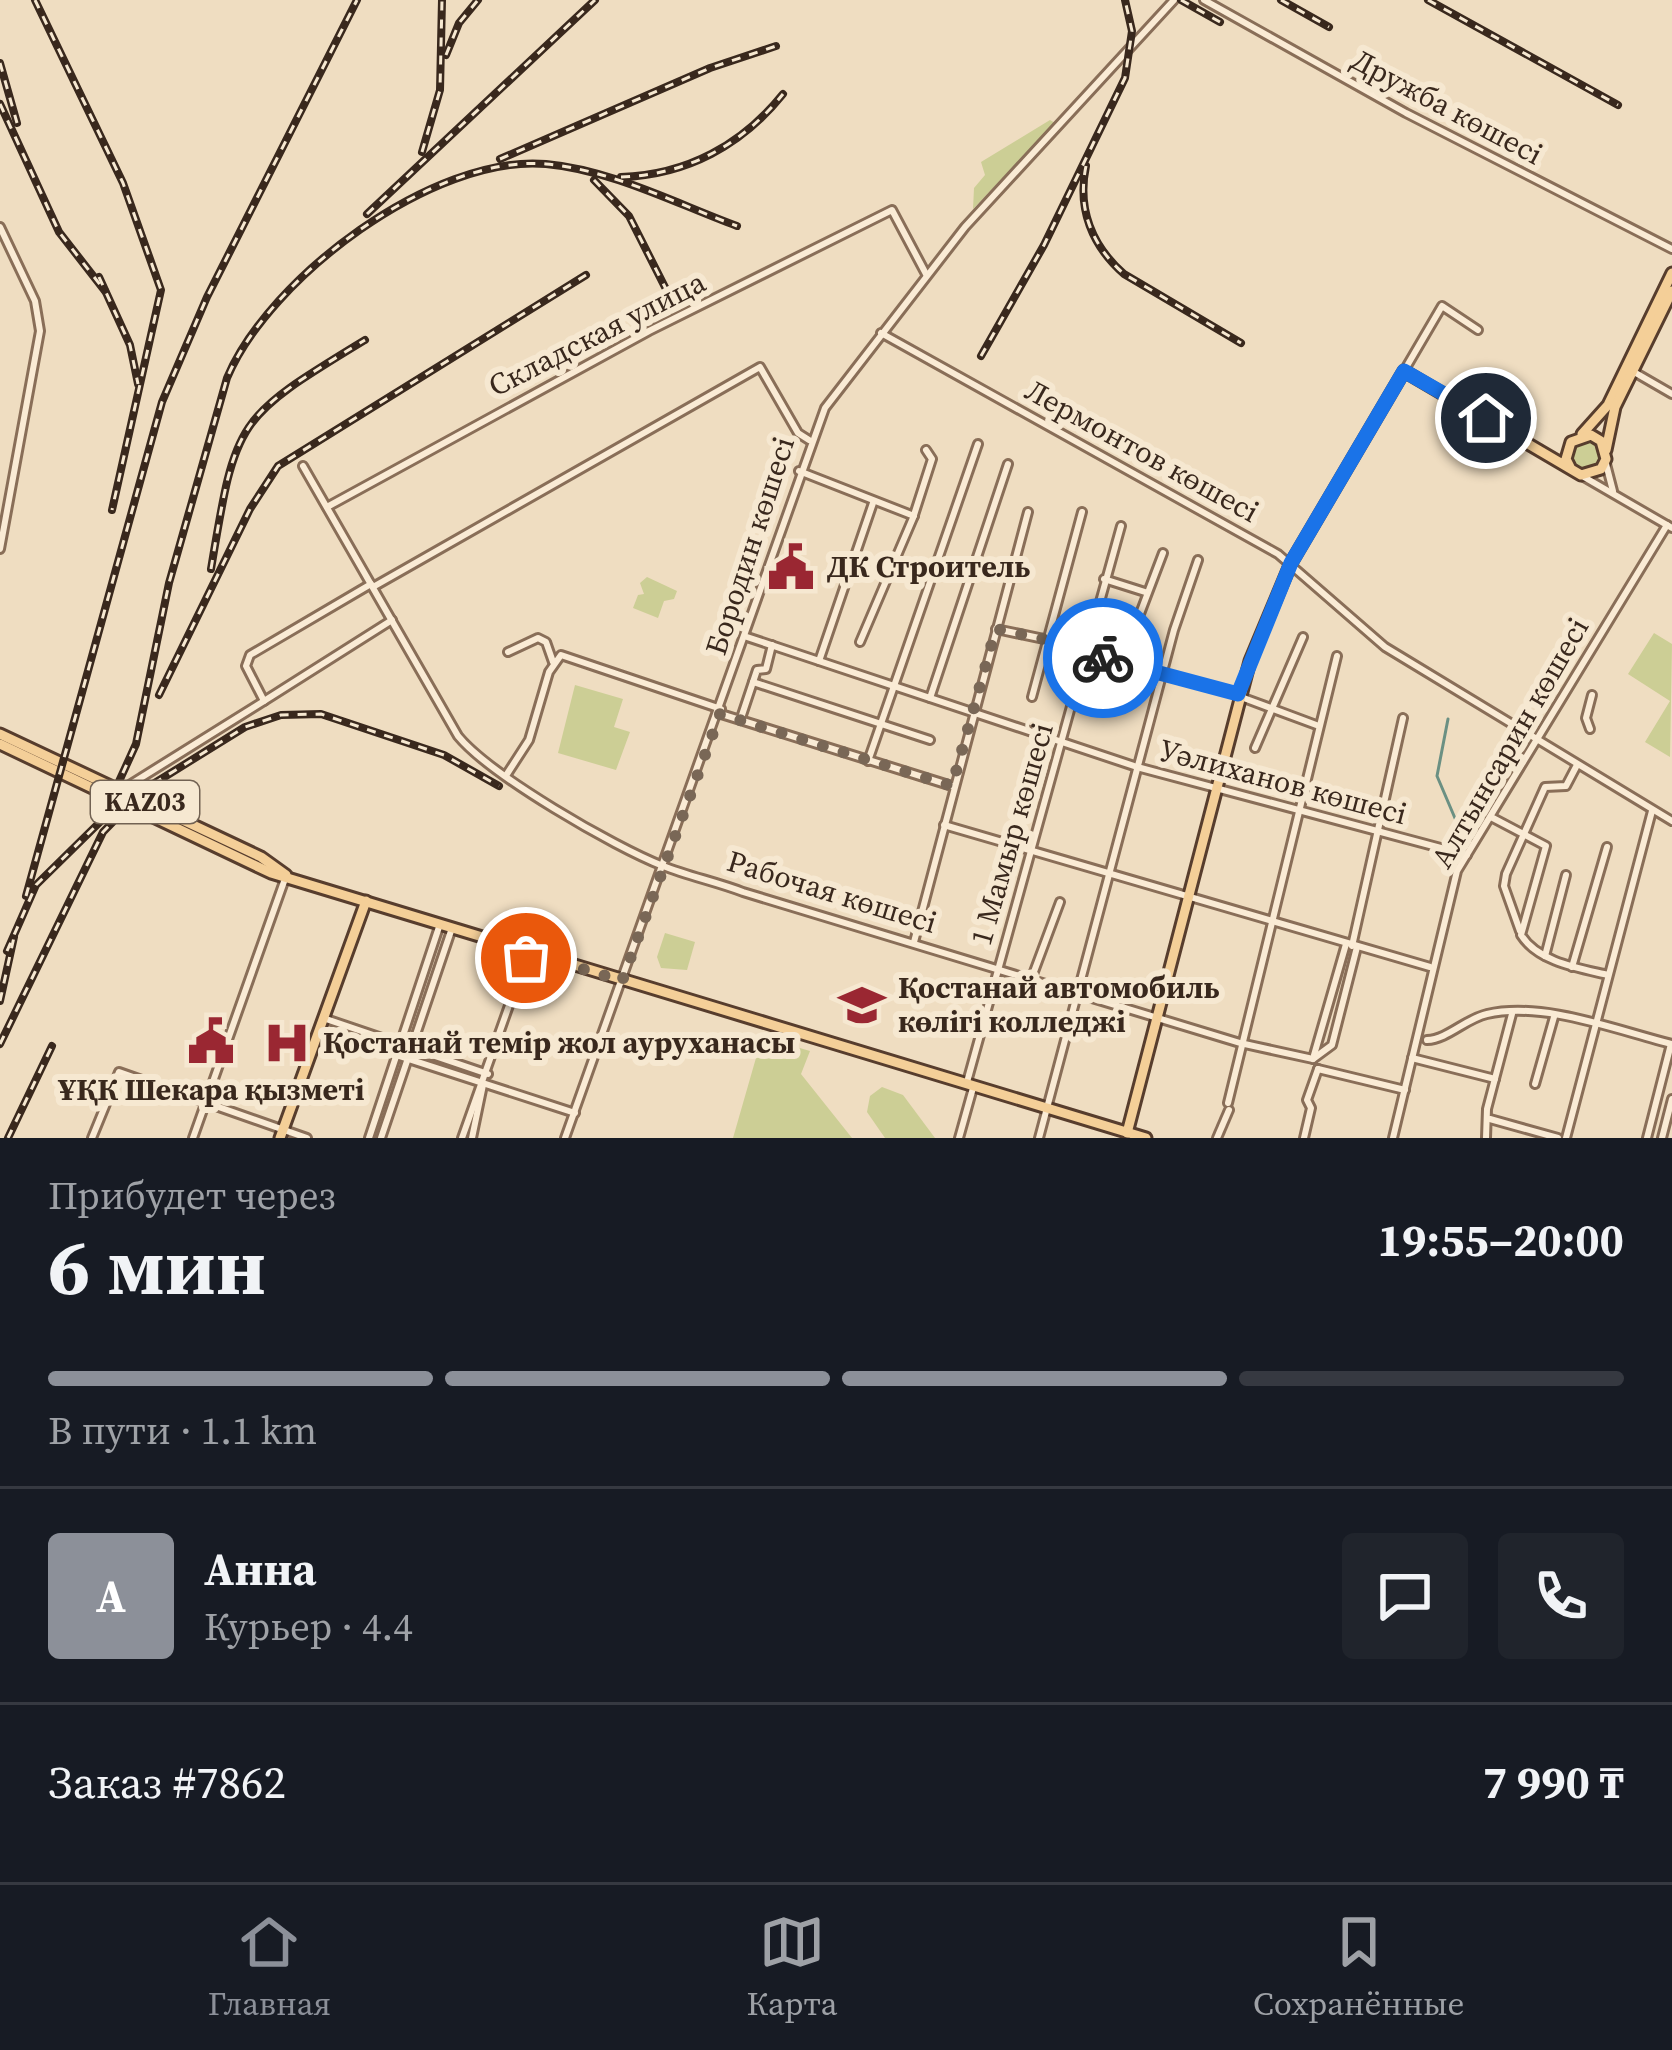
<!DOCTYPE html>
<html lang="ru">
<meta charset="utf-8">
<style>
:root{--surface:#171b24;--page:#20242c;--text:#f1f3f6;--muted:#9ea1a6;--line:#363941;--accent:#8c9099}
body{margin:0;font-family:"Source Serif 4",serif;background:var(--page);color:var(--text);height:100vh;display:flex;flex-direction:column;font-size:45px;white-space:nowrap}
*{box-sizing:border-box;margin:0}
p{font-size:39px;color:var(--muted)}
.icon{flex:none;width:66px;height:66px;fill:none;stroke:currentColor;stroke-width:2;stroke-linecap:round;stroke-linejoin:round}
.map{position:relative;height:1138px;overflow:hidden}
.details{display:flex;flex-direction:column;background:var(--surface);flex:1}
.details>*{flex:none}
.pin{position:absolute;display:grid;place-items:center;width:102px;height:102px;color:#fff;margin:-51px;border:6px solid #fff;border-radius:50%;box-shadow:0 3px 12px #0007}
.courier{position:absolute;display:grid;place-items:center;width:120px;height:120px;margin:-60px;border:9px solid #1a73e8;border-radius:50%;background:#fff;color:#222;box-shadow:0 3px 15px #0007}
.headline em{font-style:normal;font-weight:700}
.headline div{display:flex;flex-direction:column-reverse}
.headline{display:flex;align-items:center;justify-content:space-between;height:204px;padding:0 48px}
h1{font-size:78px;font-weight:700;line-height:90px}
.bar{display:grid;grid-template-columns:repeat(4,1fr);gap:18px 12px;align-content:center;height:144px;padding:0 48px}
.bar i{height:15px;border-radius:9px;background:var(--line)}
.bar .current{background:var(--accent)}
.bar p{grid-column:span 4}
.line{display:flex;align-items:center;gap:30px;padding:0 48px;border-top:3px solid var(--line)}
.line div{flex:1}
.round{display:grid;place-items:center;flex:none;width:126px;height:126px;border-radius:12px;background:var(--page)}
.menu{display:flex;justify-content:space-around;align-items:center;height:168px;border-top:3px solid var(--line);background:var(--surface);font-size:33px;color:var(--muted)}
.menu a{display:grid;justify-items:center;gap:6px}
.menu .current{color:var(--accent)}
.map>svg:first-child{display:block}
</style>
<div class="map">
<svg width="1672" height="1138" viewBox="0 0 1672 1138">
<rect width="100%" height="100%" fill="#efddc1"/>
<!-- green -->
<g fill="#ccce95">
<path d="M1050,120L1055,123L973,209L974,188L985,175L981,162Z"/>
<circle cx="1587" cy="455" r="15"/>
<path d="M647,577L677,591L674,599L664,601L658,618L633,608L638,595L644,594L640,583Z"/>
<path d="M1654,633L1672,644L1670,757L1645,742L1670,701L1628,674Z"/>
<path d="M575,685L623,699L614,727L630,732L616,770L558,753Z"/>
<path d="M665,933L695,942L687,970L661,968L657,957Z"/>
<path d="M762,1037L810,1051L801,1074L852,1138H733Z"/>
<path d="M882,1087L903,1095L935,1138H885L867,1112L870,1096Z"/>
</g>
<g fill="none" stroke-linecap="round" stroke-linejoin="round">
<!-- stream -->
<path stroke="#6b9083" stroke-width="3" d="M1448,719L1437,776L1466,844"/>
<defs>
<g id="minor">
<path d="M1204,0L1406,113L1672,249"/>
<path d="M0,227L35,301L40,331L0,549"/>
<path d="M881,333L1278,554L1385,647L1672,821"/>
<path d="M1404,371L1442,306L1478,330"/>
<path d="M1634,372L1672,394"/>
<path d="M1606,464L1613,491"/>
<path d="M303,466L458,736C490,775 614,847 663,866C688,876 717,882 743,892L1240,1043L1313,1059"/>
<path d="M799,471L914,516"/>
<path d="M1584,477L1672,528"/>
<path d="M327,507L649,331L892,210L926,274"/>
<path d="M1104,579L1145,592"/>
<path d="M373,587L760,367L798,433L809,440"/>
<path d="M996,629L1087,648"/>
<path d="M747,637L1137,767L1467,855"/>
<path d="M1130,640L1163,553"/>
<path d="M860,642L913,518L932,459L926,450"/>
<path d="M508,652L538,638L546,642L553,662"/>
<path d="M1086,654L1238,694"/>
<path d="M819,661L873,503"/>
<path d="M753,682L930,740"/>
<path d="M1032,697L1082,512"/>
<path d="M1241,697L1319,726"/>
<path d="M930,698L1008,464"/>
<path d="M264,701L392,620"/>
<path d="M721,714L952,786"/>
<path d="M741,718L757,670L766,669L772,645"/>
<path d="M1590,729L1586,718L1592,695"/>
<path d="M1255,748L1303,637"/>
<path d="M868,761L978,444"/>
<path d="M507,774L529,740L549,672L561,655L721,709"/>
<path d="M123,789L264,701L246,666L250,655L371,584"/>
<path d="M1491,817L1546,846L1521,935C1538,962 1578,968 1608,975"/>
<path d="M944,825L1430,967"/>
<path d="M1520,931L1504,886L1506,874L1545,787L1566,786L1577,765"/>
<path d="M914,942L1028,512"/>
<path d="M1352,946L1403,718"/>
<path d="M1545,956L1566,875"/>
<path d="M1572,967L1607,847"/>
<path d="M1032,977L1060,902"/>
<path d="M323,1018L488,1074"/>
<path d="M319,1030L575,1113"/>
<path d="M1427,1040C1448,1039 1465,1019 1487,1014C1543,1001 1616,1030 1672,1044"/>
<path d="M1314,1055L1346,944"/>
<path d="M1412,1058L1495,1079"/>
<path d="M1313,1059L1332,1045L1357,947"/>
<path d="M1318,1069L1405,1090"/>
<path d="M967,1082L1121,526"/>
<path d="M1535,1084L1554,1017"/>
<path d="M1228,1103L1337,656"/>
<path d="M1490,1119L1558,1138"/>
<path d="M92,1138L119,1072L307,1138"/>
<path d="M193,1138L286,876"/>
<path d="M369,1138L440,924"/>
<path d="M381,1138L452,928"/>
<path d="M462,1138L528,952"/>
<path d="M472,1138L483,1085"/>
<path d="M565,1138L825,408L965,227L1174,0"/>
<path d="M959,1138L973,1088"/>
<path d="M1039,1138L1174,630L1198,560"/>
<path d="M1217,1138L1229,1110"/>
<path d="M1304,1138L1311,1108L1307,1100L1318,1069"/>
<path d="M1393,1138L1457,871L1667,525"/>
<path d="M1486,1138L1487,1109L1512,1014"/>
<path d="M1566,1138L1652,811"/>
<path d="M1647,1138L1671,1044"/>
<path d="M1662,1138L1672,1099"/>
</g>
<g id="major">
<path d="M1582,434L1608,405L1672,273"/>
<path d="M1606,450L1615,407L1672,291"/>
<path d="M0,734L261,857L286,875"/>
<path d="M0,744L271,873L1146,1138"/>
<path d="M1127,1133L1250,661L1291,563L1404,371L1581,475L1601,469L1606,459L1601,441L1591,435L1571,442L1566,459L1571,469"/>
<path d="M280,1138L366,901"/>
</g>
</defs>
<!-- minor casing -->
<use href="#minor" stroke="#896e58" stroke-width="12"/>
<!-- major casing -->
<use href="#major" stroke="#573d2d" stroke-width="15"/>
<!-- minor -->
<use href="#minor" stroke="#faebd5" stroke-width="6"/>
<!-- major -->
<use href="#major" stroke="#f4cf98" stroke-width="9"/>
<defs>
<g id="rail">
<path d="M35,0L123,183L161,290L112,510"/>
<path d="M1181,0L1220,22"/>
<path d="M1281,0L1329,27"/>
<path d="M1428,0L1618,105"/>
<path d="M446,55L459,23L478,0"/>
<path d="M0,63L17,123"/>
<path d="M0,104L59,232L105,291"/>
<path d="M422,152L440,90L442,0"/>
<path d="M500,159L710,68L776,46"/>
<path d="M1086,166C1077,209 1092,246 1124,274L1241,343"/>
<path d="M621,177C687,175 742,145 783,94"/>
<path d="M594,180L629,216L671,299"/>
<path d="M367,214L595,0"/>
<path d="M99,277L130,345L138,384"/>
<path d="M981,356L1044,245L1125,78L1132,31L1125,0"/>
<path d="M211,569C236,418 235,419 365,340"/>
<path d="M159,695L250,509L278,466L586,275"/>
<path d="M26,896L162,402L207,297L357,0"/>
<path d="M7,951L36,885L101,821L136,744L169,583L227,378C269,278 433,154 546,164C612,170 677,204 737,226"/>
<path d="M0,1001L14,937"/>
<path d="M0,1044L103,832L145,789L245,727L281,715L321,714L444,755L499,786"/>
<path d="M8,1138L52,1046"/>
</g>
</defs>
<!-- rail casing -->
<use href="#rail" stroke="#39281d" stroke-width="8"/>
<!-- rail -->
<use href="#rail" stroke="#f6e8d1" stroke-width="3" stroke-dasharray="9" stroke-linecap="butt"/>
</g>
<g fill="none" stroke-linecap="round" stroke-linejoin="round">
<!-- done -->
<path stroke="#796756" stroke-width="12" stroke-dasharray="0 21.6" d="M526,958L528,952L622,981L720,714L952,786L996,629L1087,648L1086,654L1103,658"/>
<!-- route -->
<path stroke="#1a73e8" stroke-width="15" d="M1103,658L1238,694L1291,563L1404,371L1486,418"/>
</g>
<!-- icons -->
<defs>
<symbol id="civic-bare" viewBox="-9 -9 18 18"><path d="M-.6-6.5H3V-4.5H.6V-3L4-1V1h2V6H-6V1h2V-1L-.6-3ZM-1.2 2.5V6h2.4V2.5Z" fill="#9a2732" stroke="#f6e8d1" stroke-width="2.5" paint-order="stroke"/></symbol>
<symbol id="university-bare" viewBox="-9 -9 18 18"><path d="M0-5L7-2L0 1L-7-2ZM-4 1L0 2.5L4 1V4Q0 6-4 4Z" fill="#9a2732" stroke="#f6e8d1" stroke-width="2.5" paint-order="stroke"/></symbol>
<symbol id="hospital-bare" viewBox="-9 -9 18 18"><path d="M-5-5h3v3.5h4V-5h3V5h-3V1.5h-4V5h-3Z" fill="#9a2732" stroke="#f6e8d1" stroke-width="2.5" paint-order="stroke"/></symbol>
</defs>
<g fill-rule="evenodd">
<use href="#civic-bare" x="758" y="534" width="66" height="66"/>
<use href="#university-bare" x="829" y="972" width="66" height="66"/>
<use href="#civic-bare" x="178" y="1008" width="66" height="66"/>
<use href="#hospital-bare" x="254" y="1010" width="66" height="66"/>
</g>
<g text-anchor="middle" stroke-width="12" stroke-linejoin="round" paint-order="stroke">
<!-- shield labels -->
<rect fill="#f6e8d1" stroke="#726253" stroke-width="3" x="91" y="781" width="108" height="42" rx="9"/>
<g font-size="27" font-weight="bold" fill="#39281d">
<text x="145" y="811">KАZ03</text>
</g>
<!-- street labels -->
<g font-size="30" fill="#39281d" stroke="#f6e8d1">
<text transform="translate(1447 107) rotate(28)" y="10">Дружба көшесі</text>
<text transform="translate(597 334) rotate(-27)" y="10">Складская улица</text>
<text transform="translate(1142 451) rotate(29)" y="10">Лермонтов көшесі</text>
<text transform="translate(750 546) rotate(-72)" y="10">Бородин көшесі</text>
<text transform="translate(1510 743) rotate(-60)" y="10">Алтынсарин көшесі</text>
<text transform="translate(1283 782) rotate(15)" y="10">Уәлиханов көшесі</text>
<text transform="translate(1012 834) rotate(-74)" y="10">1 Мамыр көшесі</text>
<text transform="translate(832 892) rotate(17)" y="10">Рабочая көшесі</text>
</g>
<!-- poi labels -->
<g font-size="30" font-weight="bold" fill="#39281d" stroke="#f6e8d1" text-anchor="start">
<text x="827" y="577">ДК Строитель</text>
<text x="898" y="998">Қостанай автомобиль<tspan x="898" dy="34">көлігі колледжі</tspan></text>
<text x="323" y="1053">Қостанай темір жол ауруханасы</text>
<text x="211" y="1100" text-anchor="middle">ҰҚК Шекара қызметі</text>
</g>
</g>
</svg>
<div class="pin" style="left:526px;top:958px;background:#ea580c"><svg class="icon" aria-label="bag" viewBox="0 0 24 24"><path d="M5 8h14l-1 12H6zM9 8a3 3 0 0 1 6 0"/></svg></div>
<div class="pin" style="left:1486px;top:418px;background:#1f2937"><svg class="icon" aria-label="home" viewBox="0 0 24 24"><path d="M3 11l9-7 9 7M6 9v11h12V9"/></svg></div>
<div class="courier" style="left:1103px;top:658px"><svg class="icon" aria-label="bike" viewBox="0 0 24 24"><circle cx="6" cy="16" r="4"/><circle cx="18" cy="16" r="4"/><path d="M6 16l4-8h5l3 8M10 8l3 8H6M13 5h3"/></svg></div>
</div>
<section class="details">
<div class="headline"><div><h1>6 мин</h1><p>Прибудет через</p></div><em>19:55–20:00</em></div>
<div class="bar"><i class="current"></i><i class="current"></i><i class="current"></i><i></i><p>В пути · 1.1 km</p></div>
<div class="line" style="height:216px"><b class="round" style="background:var(--accent);color:#fff">А</b><div><b>Анна</b><p>Курьер · 4.4</p></div><a class="round"><svg class="icon" aria-label="chat" viewBox="0 0 24 24"><path d="M4 5h16v11H9l-5 4z"/></svg></a><a class="round"><svg class="icon" aria-label="phone" viewBox="0 0 24 24"><path d="M5 4h4l2 5-3 2q2 4 5 5l2-3 5 2v4C11 20 4 13 5 4z"/></svg></a></div>
<div class="line" style="height:156px"><div>Заказ #7862</div><b>7 990 ₸</b></div>
</section>
<nav class="menu">
<a class="current"><svg class="icon" aria-label="home" viewBox="0 0 24 24"><path d="M3 11l9-7 9 7M6 9v11h12V9"/></svg>Главная</a>
<a><svg class="icon" aria-label="map" viewBox="0 0 24 24"><path d="M3 6l6-2 6 2 6-2v14l-6 2-6-2-6 2zM9 4v14M15 6v14"/></svg>Карта</a>
<a><svg class="icon" aria-label="saved" viewBox="0 0 24 24"><path d="M7 4h10v16l-5-4-5 4z"/></svg>Сохранённые</a>
</nav>
